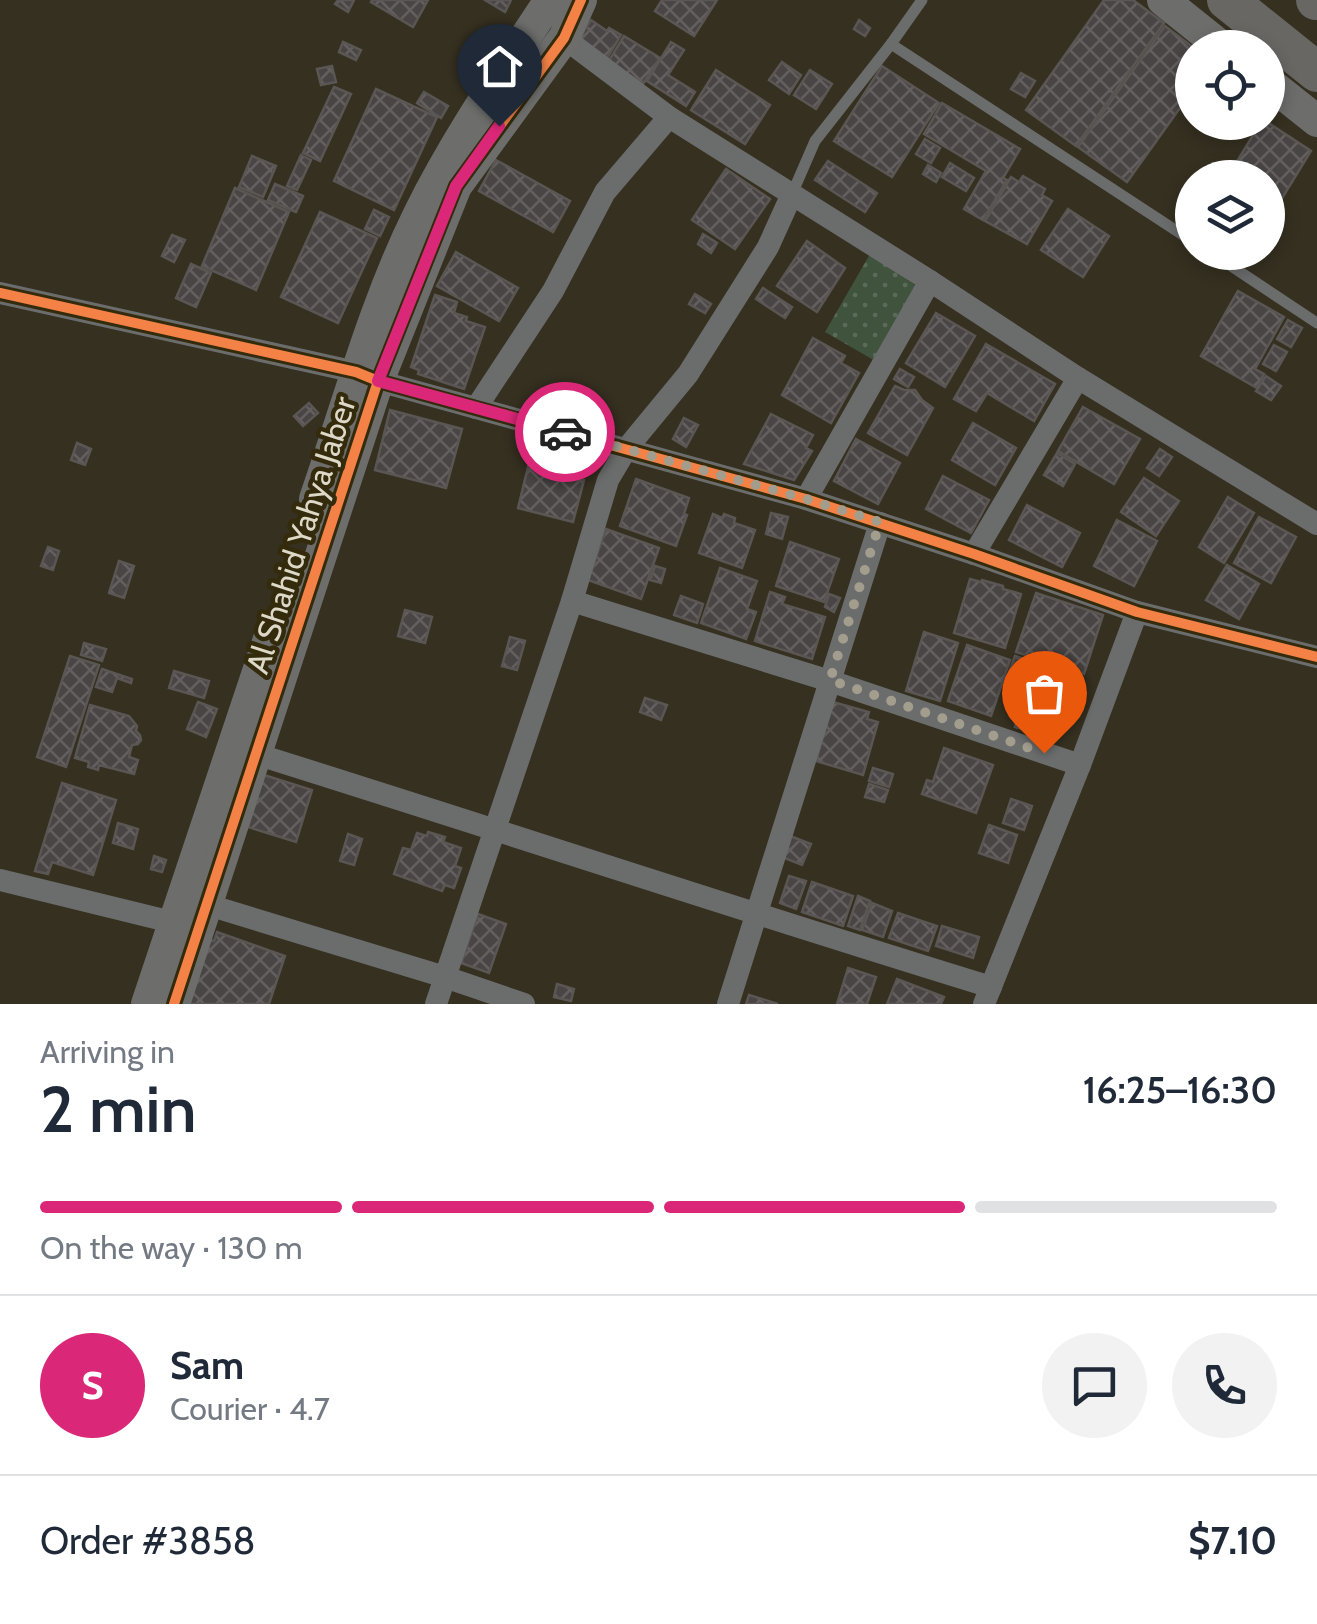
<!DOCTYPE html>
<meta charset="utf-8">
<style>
:root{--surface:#fff;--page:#f2f2f3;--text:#1f2937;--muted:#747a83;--line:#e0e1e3;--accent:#db2777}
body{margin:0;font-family:Cabin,sans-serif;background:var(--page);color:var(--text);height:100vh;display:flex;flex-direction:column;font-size:38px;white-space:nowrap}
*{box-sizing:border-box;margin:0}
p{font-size:32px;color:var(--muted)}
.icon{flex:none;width:55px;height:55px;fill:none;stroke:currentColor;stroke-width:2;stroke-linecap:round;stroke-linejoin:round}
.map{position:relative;height:1004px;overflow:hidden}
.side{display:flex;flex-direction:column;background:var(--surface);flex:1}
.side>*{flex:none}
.controls{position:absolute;left:1175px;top:30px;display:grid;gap:20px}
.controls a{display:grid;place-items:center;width:110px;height:110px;border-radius:50%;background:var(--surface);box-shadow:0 5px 15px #0003;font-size:50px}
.pin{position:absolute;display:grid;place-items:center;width:85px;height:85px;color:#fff;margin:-102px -42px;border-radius:50% 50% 50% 0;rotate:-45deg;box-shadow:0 0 10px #0007}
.pin .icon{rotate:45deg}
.courier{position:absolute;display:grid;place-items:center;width:100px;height:100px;margin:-50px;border:8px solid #db2777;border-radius:50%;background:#fff;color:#222;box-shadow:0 2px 12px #0007}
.summary em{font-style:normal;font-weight:600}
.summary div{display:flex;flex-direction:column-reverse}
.summary{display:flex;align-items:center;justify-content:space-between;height:170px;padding:0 40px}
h1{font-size:65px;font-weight:600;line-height:75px}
.bar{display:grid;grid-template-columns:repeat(4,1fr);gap:15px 10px;align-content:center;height:120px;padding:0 40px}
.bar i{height:12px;border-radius:8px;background:var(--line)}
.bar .selected{background:var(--accent)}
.bar p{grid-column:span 4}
.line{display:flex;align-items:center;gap:25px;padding:0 40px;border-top:2px solid var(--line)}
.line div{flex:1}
.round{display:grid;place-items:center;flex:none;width:105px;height:105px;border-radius:52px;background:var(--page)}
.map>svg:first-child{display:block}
</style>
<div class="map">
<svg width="1317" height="1004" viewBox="0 0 1317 1004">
<defs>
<pattern id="garden-dots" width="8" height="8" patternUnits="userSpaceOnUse" patternTransform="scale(2.5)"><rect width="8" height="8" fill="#3f533d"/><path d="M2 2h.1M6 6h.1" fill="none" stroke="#5a6b58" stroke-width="1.8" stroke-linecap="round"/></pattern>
<pattern id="building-cross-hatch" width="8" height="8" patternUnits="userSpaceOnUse" patternTransform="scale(2.5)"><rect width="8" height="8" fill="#494544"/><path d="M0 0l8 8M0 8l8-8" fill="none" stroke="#635f5e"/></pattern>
</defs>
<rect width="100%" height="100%" fill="#353020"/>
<!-- garden -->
<path fill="url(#garden-dots)" d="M870,254L925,292L884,366L825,332Z"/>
<!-- building -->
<g fill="url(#building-cross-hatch)" stroke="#5a5654" stroke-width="2.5">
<path d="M338,0H354L348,12L335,4Z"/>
<path d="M372,0H428L413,27L371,2Z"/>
<path d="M485,0H511L505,12Z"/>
<path d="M662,0H717L694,36L655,11Z"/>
<path d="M1104,0H1133L1164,23L1076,146L1026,110Z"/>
<path d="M591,20L607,31L609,28L621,35L607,58L578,40Z"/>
<path d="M859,20L870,28L865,36L854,29Z"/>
<path d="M1165,26L1194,48L1192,91L1127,182L1078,147Z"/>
<path d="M624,36L660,58L643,84L608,62Z"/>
<path d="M343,42L361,50L356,60L339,52Z"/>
<path d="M671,42L684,50L668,75L695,92L686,106L647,81Z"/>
<path d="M782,62L801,75L789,94L769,80Z"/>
<path d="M332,66L336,82L321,85L317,69Z"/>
<path d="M882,66L939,103L892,177L834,141Z"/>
<path d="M716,70L770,105L745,144L691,110Z"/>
<path d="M810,70L832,84L816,109L794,95Z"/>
<path d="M1021,73L1035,81L1025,97L1011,89Z"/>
<path d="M334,87L351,94L320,161L303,153Z"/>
<path d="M376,89L437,117L394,210L334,181Z"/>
<path d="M424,92L448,106L441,118L417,103Z"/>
<path d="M942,103L1020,149L1003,178L1007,180L983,220L964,209L986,171L924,134Z"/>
<path d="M1261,122H1267L1311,151L1268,221V178H1227Z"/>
<path d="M925,139L940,148L931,163L916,154Z"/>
<path d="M301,155L311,160L297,190L287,186Z"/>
<path d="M252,156L276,166L263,197L239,187Z"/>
<path d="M496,160L570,201L553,232L479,191Z"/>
<path d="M828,161L877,193L865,212L815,180Z"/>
<path d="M950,163L974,178L966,191L942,177Z"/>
<path d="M928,165L941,173L936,182L923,174Z"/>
<path d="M726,169L770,199L735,249L692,220Z"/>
<path d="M1023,176L1045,189L1042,195L1052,201L1027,244L985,221L1011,177L1019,182Z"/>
<path d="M275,184L303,196L296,212L268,200Z"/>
<path d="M235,188L289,212L256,290L202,266Z"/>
<path d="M1068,209L1109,236L1083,277L1041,250Z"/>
<path d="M374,210L389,217L380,236L365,229Z"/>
<path d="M320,212L377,238L338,323L281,297Z"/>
<path d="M703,234L717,243L711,253L698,244Z"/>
<path d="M172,235L185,240L174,262L162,256Z"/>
<path d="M807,241L845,268L817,312L777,286Z"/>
<path d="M456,252L518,288L499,321L437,286Z"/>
<path d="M191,264L211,273L196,307L176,298Z"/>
<path d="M763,288L792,307L785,318L756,299Z"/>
<path d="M1238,291L1284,317L1255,369L1264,374L1257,388L1201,356Z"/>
<path d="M695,294L711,304L705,313L689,304Z"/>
<path d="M435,295L457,302L454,313L467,317L466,321L485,327L464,389L418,374L419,370L411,367Z"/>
<path d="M936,313L975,336L945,387L906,363Z"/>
<path d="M1288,320L1302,328L1291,347L1277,339Z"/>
<path d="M813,338L845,356L841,363L859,373L831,423L782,395Z"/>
<path d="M986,344L1055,384L1034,421L987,393L976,411L954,399Z"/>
<path d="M1274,345L1287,352L1276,371L1263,364Z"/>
<path d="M900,369L914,377L908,387L894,379Z"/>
<path d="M1266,376L1281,386L1271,400L1256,391Z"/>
<path d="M895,386L904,390H915L922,400L933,408L907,455L868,433Z"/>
<path d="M309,403L318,413L303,426L294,416Z"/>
<path d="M1083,407L1140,439L1114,484L1058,451Z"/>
<path d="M390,410L462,429L446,488L375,470Z"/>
<path d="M771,414L813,435L806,448L812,451L794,480L744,464Z"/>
<path d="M684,418L698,425L686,447L673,439Z"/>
<path d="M973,423L1016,448L995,485L952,460Z"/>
<path d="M856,439L900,463L878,504L834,481Z"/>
<path d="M77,443L91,449L85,465L71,460Z"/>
<path d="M1160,449L1172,457L1159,476L1147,468Z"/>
<path d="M1057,453L1075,464L1063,486L1044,475Z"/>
<path d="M529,463L584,480L573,522L518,508Z"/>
<path d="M943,476L989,500L971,533L926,509Z"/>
<path d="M1144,478L1179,501L1156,536L1121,512Z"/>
<path d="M636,479L689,498L684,514L687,515L676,546L620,526Z"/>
<path d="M1228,497L1254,513L1224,563L1199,547Z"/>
<path d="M1027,505L1080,533L1062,567L1009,540Z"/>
<path d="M771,513L788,517L782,539L766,534Z"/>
<path d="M713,514L722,518L724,514L735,518L734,523L755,530L742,568L699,553Z"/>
<path d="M1259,517L1296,537L1271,583L1234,563Z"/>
<path d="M1117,520L1157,541L1134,586L1094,566Z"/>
<path d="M606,529L659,548L641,599L588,580Z"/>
<path d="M790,542L839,559L824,602L776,586Z"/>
<path d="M48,547L59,551L53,570L41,566Z"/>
<path d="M119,561L134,566L124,598L109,593Z"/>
<path d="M1227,565L1259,584L1239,619L1206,600Z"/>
<path d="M655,566L665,569L661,583L650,580Z"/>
<path d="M720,568L757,581L747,609L756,612L746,639L701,623Z"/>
<path d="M970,579L981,582L982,580L1003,586V589L1021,594L1005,648L954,633Z"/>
<path d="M770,592L785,597L782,604L825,617L812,659L755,641Z"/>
<path d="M1036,593L1103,615L1084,674L1016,652Z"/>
<path d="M829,594L840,598L834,612L825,607Z"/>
<path d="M681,596L703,604L697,623L674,615Z"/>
<path d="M405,610L432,617L425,643L398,636Z"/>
<path d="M924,632L958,643L940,701L906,691Z"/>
<path d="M510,637L525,641L517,670L502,666Z"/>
<path d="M84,643L106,649L102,661L81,655Z"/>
<path d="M967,645L1010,660L991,716L948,701Z"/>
<path d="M70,656L99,665L66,767L37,757Z"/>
<path d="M1015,656L1025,659L1018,682L1007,678Z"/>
<path d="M102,669L132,679L131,683L117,678L112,692L96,687Z"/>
<path d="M1031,669L1063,678L1053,712L1046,710L1040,734L1015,727Z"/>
<path d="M174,671L209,681L204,698L169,688Z"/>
<path d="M645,698L667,705L661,720L640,712Z"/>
<path d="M198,702L217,709L206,737L187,729Z"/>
<path d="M833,702L869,712L867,719L878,722L863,775L816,761Z"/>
<path d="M90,705L129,716L137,726L136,731L140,735L141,740L138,744L132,745L129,757L138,760L134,774L99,765L98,770L88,767L89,762L75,758Z"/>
<path d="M944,748L993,765L976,813L922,794L927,780L933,782Z"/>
<path d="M873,768L893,774L889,787L869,781Z"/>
<path d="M264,775L312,790L296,842L248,827Z"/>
<path d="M62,783L116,800L93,875L52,862L48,874L35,871Z"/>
<path d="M869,784L888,790L884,802L865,797Z"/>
<path d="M1011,799L1032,806L1024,830L1003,823Z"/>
<path d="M118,823L138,829L133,849L113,843Z"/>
<path d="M989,825L1017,835L1008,863L979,853Z"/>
<path d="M428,832L445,837L443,842L461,848L455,866L461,868L454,888L445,885L442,891L394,874L403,848L411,850L417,833L427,836Z"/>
<path d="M348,834L362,839L354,865L340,861Z"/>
<path d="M790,836L811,844L802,865L782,857Z"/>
<path d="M154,856L166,860L162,872L151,869Z"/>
<path d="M789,876L806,881L796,909L780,903Z"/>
<path d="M812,882L853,896L843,926L802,912Z"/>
<path d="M858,896L870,901L860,930L848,926Z"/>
<path d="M872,903L892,911L883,937L862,930Z"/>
<path d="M898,913L937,926L928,951L889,938Z"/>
<path d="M478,914L506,924L489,973L461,963Z"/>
<path d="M942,926L979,937L973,958L936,946Z"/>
<path d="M217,932L285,956L269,1004H188L210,940L214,941Z"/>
<path d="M848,968L876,977L867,1004H837Z"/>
<path d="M897,979L944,997L941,1004H887Z"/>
<path d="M557,984L574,989L571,1001L554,997Z"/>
<path d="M749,995L778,1004H746Z"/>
</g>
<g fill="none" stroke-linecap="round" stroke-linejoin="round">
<!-- lane -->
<g stroke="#6b6c6c" stroke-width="11">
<path d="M891,44L1192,241"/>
<path d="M792,194L815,141L891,44L922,0"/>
<path d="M1210,252L1317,323"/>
</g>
<!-- street -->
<g stroke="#6b6c6c" stroke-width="22">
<path d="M563,23L564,38L669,117L930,281L1078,378L1317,524"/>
<path d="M0,293L356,372L378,381L806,499L974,554L1137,612L1317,657"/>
<path d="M476,408L553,291L605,192L669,117"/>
<path d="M806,499L930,281"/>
<path d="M974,554L1078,378"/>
<path d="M572,601L830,681L1080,765"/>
<path d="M256,754C502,831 746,912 991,987"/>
<path d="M0,880L184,925"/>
<path d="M205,904L445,977L524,1004"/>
<path d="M436,1004L572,601L608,480L627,448L688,374L768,247L792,194"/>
<path d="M728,1004L880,523"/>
<path d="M984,1004L1080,765L1137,612"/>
</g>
<!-- secondary -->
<g stroke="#6d6d6c" stroke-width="32">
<path d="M1163,0L1223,48"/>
<path d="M1268,82L1317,121"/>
<path d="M315,499C348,404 374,305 419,214C456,139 504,70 550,0"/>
<path d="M147,1004L270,636"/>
<path d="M174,1004L378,381L456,186L564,38L581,0"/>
</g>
<!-- highway -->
<g stroke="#686764" stroke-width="40">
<path d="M1227,0L1317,72"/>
<path d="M1316,0H1317"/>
</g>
<defs>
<g id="cycleway">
<path d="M0,293L356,372L378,381L806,499L974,554L1137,612L1317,657"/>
<path d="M174,1004L378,381L456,186L564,38L581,0"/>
</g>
</defs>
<!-- cycleway casing -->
<use href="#cycleway" stroke="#342b0c" stroke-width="16"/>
<!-- cycleway -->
<use href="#cycleway" stroke="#f48246" stroke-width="10"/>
</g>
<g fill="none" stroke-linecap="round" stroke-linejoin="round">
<!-- done -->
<path stroke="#a29d8d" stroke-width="10" stroke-dasharray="0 18" d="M565,432L806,499L880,522L830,680L1044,753"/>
<!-- route -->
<path stroke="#db2777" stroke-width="12" d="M499,126L456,186L378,381L565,432"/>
</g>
<g text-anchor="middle" stroke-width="9" stroke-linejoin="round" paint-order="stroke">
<!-- street labels -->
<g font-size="32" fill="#ddd8c7" stroke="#342b0c">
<text transform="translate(301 535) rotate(-72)" y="11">Al Shahid Yahya Jaber</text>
</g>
</g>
</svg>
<div class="controls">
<a><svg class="icon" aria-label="locate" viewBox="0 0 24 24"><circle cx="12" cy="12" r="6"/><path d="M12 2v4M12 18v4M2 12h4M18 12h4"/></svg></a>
<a><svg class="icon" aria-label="layers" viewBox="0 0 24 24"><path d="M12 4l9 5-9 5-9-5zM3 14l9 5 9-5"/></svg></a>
</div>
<div class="pin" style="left:1044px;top:753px;background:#ea580c"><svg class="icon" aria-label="bag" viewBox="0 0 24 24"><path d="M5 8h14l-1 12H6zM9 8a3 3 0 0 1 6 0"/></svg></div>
<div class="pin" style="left:499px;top:126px;background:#1f2937"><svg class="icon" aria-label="home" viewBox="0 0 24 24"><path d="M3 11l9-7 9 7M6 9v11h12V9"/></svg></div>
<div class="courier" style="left:565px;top:432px"><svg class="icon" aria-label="car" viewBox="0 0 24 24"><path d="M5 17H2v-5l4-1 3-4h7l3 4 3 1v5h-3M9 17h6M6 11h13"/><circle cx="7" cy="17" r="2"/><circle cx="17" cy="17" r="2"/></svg></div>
</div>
<section class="side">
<div class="summary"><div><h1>2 min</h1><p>Arriving in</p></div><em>16:25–16:30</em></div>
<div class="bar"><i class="selected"></i><i class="selected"></i><i class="selected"></i><i></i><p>On the way · 130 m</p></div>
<div class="line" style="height:180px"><b class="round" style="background:var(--accent);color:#fff">S</b><div><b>Sam</b><p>Courier · 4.7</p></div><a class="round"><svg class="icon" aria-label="chat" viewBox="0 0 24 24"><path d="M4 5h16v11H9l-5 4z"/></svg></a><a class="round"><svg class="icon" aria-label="phone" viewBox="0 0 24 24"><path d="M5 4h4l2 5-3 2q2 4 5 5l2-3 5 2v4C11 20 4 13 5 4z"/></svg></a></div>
<div class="line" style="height:130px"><div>Order #3858</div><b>$7.10</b></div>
</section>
